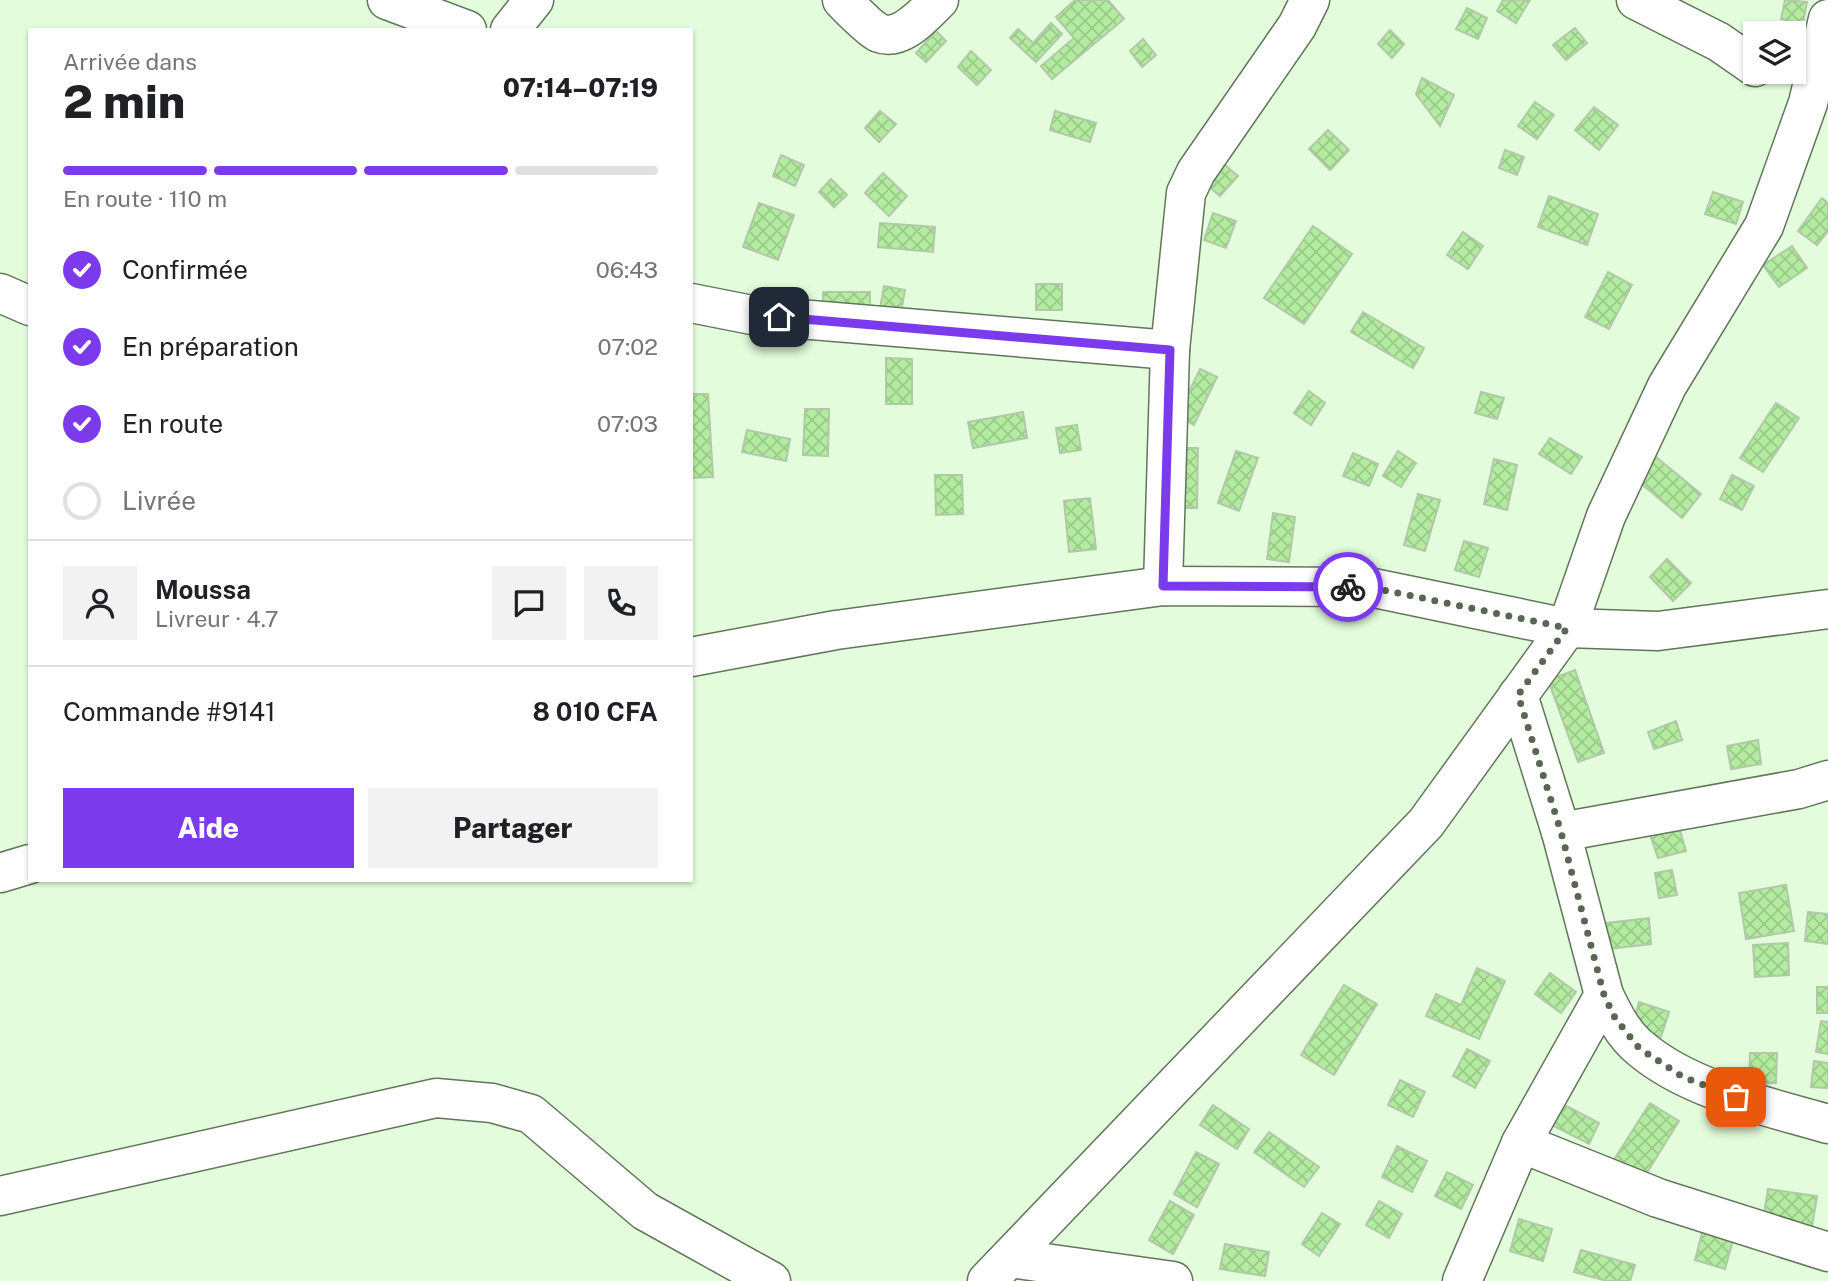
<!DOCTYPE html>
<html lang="fr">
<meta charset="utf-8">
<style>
:root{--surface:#fff;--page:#f2f2f2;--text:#202124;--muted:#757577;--line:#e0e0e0;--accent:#7c3aed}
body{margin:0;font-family:"Public Sans",sans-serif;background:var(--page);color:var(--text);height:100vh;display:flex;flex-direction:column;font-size:26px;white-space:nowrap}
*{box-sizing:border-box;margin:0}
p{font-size:23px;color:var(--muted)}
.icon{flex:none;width:38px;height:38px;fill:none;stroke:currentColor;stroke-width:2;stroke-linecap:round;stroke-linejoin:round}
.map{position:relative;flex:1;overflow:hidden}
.details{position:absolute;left:28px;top:28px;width:665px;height:854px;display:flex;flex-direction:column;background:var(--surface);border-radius:0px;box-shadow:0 2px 5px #0004}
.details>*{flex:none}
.controls{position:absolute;left:1743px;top:21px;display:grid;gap:14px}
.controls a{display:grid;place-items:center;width:63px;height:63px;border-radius:0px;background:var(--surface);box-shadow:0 2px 5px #0004;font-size:35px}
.pin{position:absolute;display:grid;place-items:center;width:60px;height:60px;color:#fff;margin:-30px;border-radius:14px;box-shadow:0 4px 10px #0006}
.courier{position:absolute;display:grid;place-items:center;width:70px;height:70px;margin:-35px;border:5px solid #7c3aed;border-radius:50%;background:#fff;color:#222;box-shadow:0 2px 9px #0007}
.head em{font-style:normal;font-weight:800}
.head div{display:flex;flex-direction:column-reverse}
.head{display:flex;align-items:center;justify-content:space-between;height:119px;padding:0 35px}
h1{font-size:46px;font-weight:800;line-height:52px}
.bar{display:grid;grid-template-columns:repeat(4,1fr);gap:10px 7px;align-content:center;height:84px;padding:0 35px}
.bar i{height:9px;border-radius:5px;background:var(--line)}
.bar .active{background:var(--accent)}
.bar p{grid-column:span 4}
.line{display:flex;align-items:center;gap:18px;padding:0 35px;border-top:2px solid var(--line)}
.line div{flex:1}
.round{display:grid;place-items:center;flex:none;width:74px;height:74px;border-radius:0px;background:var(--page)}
ol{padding:0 35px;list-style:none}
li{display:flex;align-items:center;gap:21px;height:77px}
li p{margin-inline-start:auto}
li .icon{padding:7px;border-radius:50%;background:var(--accent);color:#fff;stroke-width:4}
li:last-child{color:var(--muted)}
li i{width:38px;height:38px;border:4px solid var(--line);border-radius:50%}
.action{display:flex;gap:14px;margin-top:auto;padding:14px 35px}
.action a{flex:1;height:80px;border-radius:0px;background:var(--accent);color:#fff;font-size:28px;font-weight:800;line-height:80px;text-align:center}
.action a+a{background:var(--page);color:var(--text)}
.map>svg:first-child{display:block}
</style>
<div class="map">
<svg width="1828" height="1281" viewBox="0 0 1828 1281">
<defs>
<pattern id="building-cross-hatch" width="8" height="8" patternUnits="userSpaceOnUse" patternTransform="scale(1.75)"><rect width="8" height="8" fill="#b3eca0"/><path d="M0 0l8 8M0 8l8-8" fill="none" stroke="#99ca88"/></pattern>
</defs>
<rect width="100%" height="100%" fill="#e3fcdb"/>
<!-- building -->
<g fill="url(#building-cross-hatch)" stroke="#b1c8a9" stroke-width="2">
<path d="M1075,0H1108L1124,19L1052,79L1041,66L1074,38L1056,17Z"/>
<path d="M1503,0H1530L1516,23L1497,11Z"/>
<path d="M1785,0L1807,2L1803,24L1781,19Z"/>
<path d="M1467,8L1487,18L1478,39L1456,29Z"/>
<path d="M1051,23L1062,34L1036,62L1010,38L1018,29L1033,43Z"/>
<path d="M1575,28L1587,43L1566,60L1553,45Z"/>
<path d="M1390,30L1404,44L1392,58L1378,44Z"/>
<path d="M936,31L946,41L926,62L916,53Z"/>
<path d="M1143,39L1156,55L1142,67L1130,51Z"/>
<path d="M971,51L991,70L977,85L958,67Z"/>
<path d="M1422,78L1454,95L1440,126L1416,94Z"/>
<path d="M1535,102L1554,115L1537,139L1518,126Z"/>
<path d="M1594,107L1618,125L1599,150L1575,130Z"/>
<path d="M880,111L896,124L879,142L865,128Z"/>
<path d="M1055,111L1096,123L1090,142L1050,130Z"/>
<path d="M1328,130L1349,150L1330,170L1309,149Z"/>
<path d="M1505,150L1524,157L1517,175L1499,168Z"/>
<path d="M781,155L804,165L795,186L773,176Z"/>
<path d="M1225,165L1238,176L1220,196L1207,185Z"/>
<path d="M883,173L907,196L889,216L865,193Z"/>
<path d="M831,179L847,195L834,207L819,192Z"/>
<path d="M1713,192L1743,202L1736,224L1705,214Z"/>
<path d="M1549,196L1598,214L1587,245L1538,227Z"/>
<path d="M1822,198L1828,203V231L1817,245L1798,231Z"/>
<path d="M759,203L794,215L778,260L743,247Z"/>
<path d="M1213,213L1236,221L1226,248L1204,240Z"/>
<path d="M880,223L935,227L933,252L878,247Z"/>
<path d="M1313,226L1352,254L1304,324L1264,298Z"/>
<path d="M1463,232L1483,246L1468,269L1447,255Z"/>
<path d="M1792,246L1807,268L1779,287L1763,265Z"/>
<path d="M1608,272L1632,285L1609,329L1585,317Z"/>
<rect x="1036" y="284" width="26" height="26"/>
<path d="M884,286L905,290L901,312L880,309Z"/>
<path d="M823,292H870V314L823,315Z"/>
<path d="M1363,312L1424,348L1413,368L1351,332Z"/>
<path d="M886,358L912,359V404H886Z"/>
<path d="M1200,369L1217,377L1194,425L1177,416Z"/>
<path d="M1309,391L1325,403L1311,425L1294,413Z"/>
<path d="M1481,392L1504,398L1497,419L1475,413Z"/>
<path d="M691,394H708L713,477L691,478Z"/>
<path d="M1776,403L1799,418L1763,472L1740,458Z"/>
<path d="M805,409H829L828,456L803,455Z"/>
<path d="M1023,412L1027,438L973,448L968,422Z"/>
<path d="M1077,425L1081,450L1060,453L1056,428Z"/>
<path d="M747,430L790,439L786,461L742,452Z"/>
<path d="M1550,438L1582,457L1571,474L1539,454Z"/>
<path d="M1171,448H1198L1197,508H1170Z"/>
<path d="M1236,451L1258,458L1239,511L1218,503Z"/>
<path d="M1398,451L1416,463L1401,487L1383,476Z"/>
<path d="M1650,452L1701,494L1682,518L1631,475Z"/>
<path d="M1353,453L1378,464L1369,486L1343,476Z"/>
<path d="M1494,459L1517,465L1507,510L1484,504Z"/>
<path d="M935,475H962L963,514L936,515Z"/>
<path d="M1732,475L1754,486L1742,510L1720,499Z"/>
<path d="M1418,494L1440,500L1425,551L1404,545Z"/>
<path d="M1090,498L1096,549L1069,552L1064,501Z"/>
<path d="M1273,513L1295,517L1289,562L1267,559Z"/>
<path d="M1464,541L1488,548L1479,577L1455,570Z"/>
<path d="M1667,559L1691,583L1673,601L1650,577Z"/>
<path d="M1575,670L1604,753L1578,762L1548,680Z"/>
<path d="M1676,721L1682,740L1654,749L1648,732Z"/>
<path d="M1758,740L1761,764L1731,769L1727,746Z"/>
<path d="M1679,827L1686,851L1658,858L1650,835Z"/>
<path d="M1672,870L1677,895L1659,898L1655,873Z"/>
<path d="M1786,885L1794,931L1746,939L1739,893Z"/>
<path d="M1808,912L1828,914V944L1805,941Z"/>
<path d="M1649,918L1651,944L1601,950L1598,924Z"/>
<path d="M1788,943L1789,975L1755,977L1753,945Z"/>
<path d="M1477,968L1505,981L1479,1039L1426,1016L1436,994L1461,1005Z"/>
<path d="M1550,973L1576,992L1561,1013L1535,994Z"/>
<path d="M1344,985L1377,1004L1334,1075L1301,1055Z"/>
<rect x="1817" y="987" width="11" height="26"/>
<path d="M1639,1002L1669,1012L1661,1037L1632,1027Z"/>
<path d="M1821,1021L1828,1022V1054L1816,1052Z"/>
<path d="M1467,1049L1490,1061L1475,1088L1453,1076Z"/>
<path d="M1750,1053H1777L1776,1083H1749Z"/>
<path d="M1814,1061L1828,1063V1088L1811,1087Z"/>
<path d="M1400,1080L1425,1092L1413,1117L1388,1105Z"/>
<path d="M1553,1099L1599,1123L1589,1144L1542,1120Z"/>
<path d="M1650,1103L1679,1121L1640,1184L1610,1166Z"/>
<path d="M1213,1105L1249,1129L1237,1149L1200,1125Z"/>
<path d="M1269,1132L1319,1167L1304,1187L1254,1152Z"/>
<path d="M1397,1146L1427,1161L1412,1192L1382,1177Z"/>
<path d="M1196,1152L1219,1164L1197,1207L1174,1194Z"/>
<path d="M1447,1172L1473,1185L1461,1209L1435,1196Z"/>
<path d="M1768,1189L1817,1196L1811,1233L1762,1226Z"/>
<path d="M1170,1201L1194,1215L1173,1254L1149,1240Z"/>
<path d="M1379,1201L1402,1214L1389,1238L1366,1225Z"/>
<path d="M1322,1213L1340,1224L1319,1256L1302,1244Z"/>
<path d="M1519,1219L1552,1229L1543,1261L1510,1251Z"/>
<path d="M1704,1225L1735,1233L1725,1269L1695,1260Z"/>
<path d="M1225,1244L1269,1252L1265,1276L1220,1269Z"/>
<path d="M1581,1250L1635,1265L1630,1281H1607L1574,1272Z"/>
</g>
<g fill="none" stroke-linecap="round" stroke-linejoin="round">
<defs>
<g id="street">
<path d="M387,0L467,30"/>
<path d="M842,0C850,8 870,29 879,33C902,42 925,13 939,0"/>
<path d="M1636,0L1719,42L1755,67"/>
<path d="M510,30L534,0"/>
<path d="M0,293L30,306"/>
<path d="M691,303L752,315L1170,350L1163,586"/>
<path d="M1170,350L1186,193L1196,172L1297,26L1310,0"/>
<path d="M691,657L836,630L1163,586L1369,587L1567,628L1658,631L1828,609"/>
<path d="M1518,695L1561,832L1604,995C1613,1014 1623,1034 1640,1048C1689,1090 1766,1106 1828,1124"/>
<path d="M1561,832L1799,789L1828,780"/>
<path d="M0,873L30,864"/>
<path d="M1521,1143L1658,1198L1828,1252"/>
<path d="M0,1196L436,1098L492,1103L531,1114L645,1211L771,1281"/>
<path d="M1010,1258L1173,1281"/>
<path d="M987,1281L1426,823L1567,628L1606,516L1667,386L1764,226L1808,103L1828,19"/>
<path d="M1462,1281L1521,1143L1604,995"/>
</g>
</defs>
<!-- street casing -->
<use href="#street" stroke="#61765a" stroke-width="41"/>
<!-- street -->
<use href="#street" stroke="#fff" stroke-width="38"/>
</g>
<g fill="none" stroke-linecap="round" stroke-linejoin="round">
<!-- done -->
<path stroke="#596654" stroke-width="7" stroke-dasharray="0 12.6" d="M1348,587H1369L1567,628L1518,695L1561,832L1604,995L1615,1018L1639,1048L1683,1077L1736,1097"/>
<!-- route -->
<path stroke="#7c3aed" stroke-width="9" d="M779,317L1170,350L1163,586L1348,587"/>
</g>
</svg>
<div class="controls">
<a><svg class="icon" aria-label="layers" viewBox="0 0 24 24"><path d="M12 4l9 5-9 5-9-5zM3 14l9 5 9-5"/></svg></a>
</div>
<div class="pin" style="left:1736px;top:1097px;background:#ea580c"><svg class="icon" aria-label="bag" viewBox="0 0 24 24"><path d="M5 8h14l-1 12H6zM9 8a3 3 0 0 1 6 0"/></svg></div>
<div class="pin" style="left:779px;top:317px;background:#1f2937"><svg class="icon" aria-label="home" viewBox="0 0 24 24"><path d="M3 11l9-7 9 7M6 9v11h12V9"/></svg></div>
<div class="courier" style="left:1348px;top:587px"><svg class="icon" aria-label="bike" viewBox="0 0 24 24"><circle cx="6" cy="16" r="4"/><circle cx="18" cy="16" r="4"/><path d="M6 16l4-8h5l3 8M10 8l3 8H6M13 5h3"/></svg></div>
<section class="details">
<div class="head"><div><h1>2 min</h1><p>Arrivée dans</p></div><em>07:14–07:19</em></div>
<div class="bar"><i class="active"></i><i class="active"></i><i class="active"></i><i></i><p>En route · 110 m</p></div>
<ol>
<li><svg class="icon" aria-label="check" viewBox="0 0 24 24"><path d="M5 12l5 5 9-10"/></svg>Confirmée<p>06:43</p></li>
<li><svg class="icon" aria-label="check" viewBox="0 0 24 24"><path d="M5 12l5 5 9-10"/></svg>En préparation<p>07:02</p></li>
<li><svg class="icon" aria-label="check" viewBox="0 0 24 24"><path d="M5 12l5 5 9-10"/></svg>En route<p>07:03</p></li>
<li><i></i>Livrée</li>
</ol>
<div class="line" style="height:126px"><a class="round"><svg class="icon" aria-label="person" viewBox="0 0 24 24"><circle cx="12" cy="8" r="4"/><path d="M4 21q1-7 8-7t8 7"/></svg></a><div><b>Moussa</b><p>Livreur · 4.7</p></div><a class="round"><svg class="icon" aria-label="chat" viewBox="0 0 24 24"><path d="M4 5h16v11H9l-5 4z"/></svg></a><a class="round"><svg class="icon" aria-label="phone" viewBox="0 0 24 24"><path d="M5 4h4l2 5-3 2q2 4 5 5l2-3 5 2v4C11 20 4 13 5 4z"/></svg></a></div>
<div class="line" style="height:91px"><div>Commande #9141</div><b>8 010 CFA</b></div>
<div class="action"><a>Aide</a><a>Partager</a></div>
</section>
</div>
